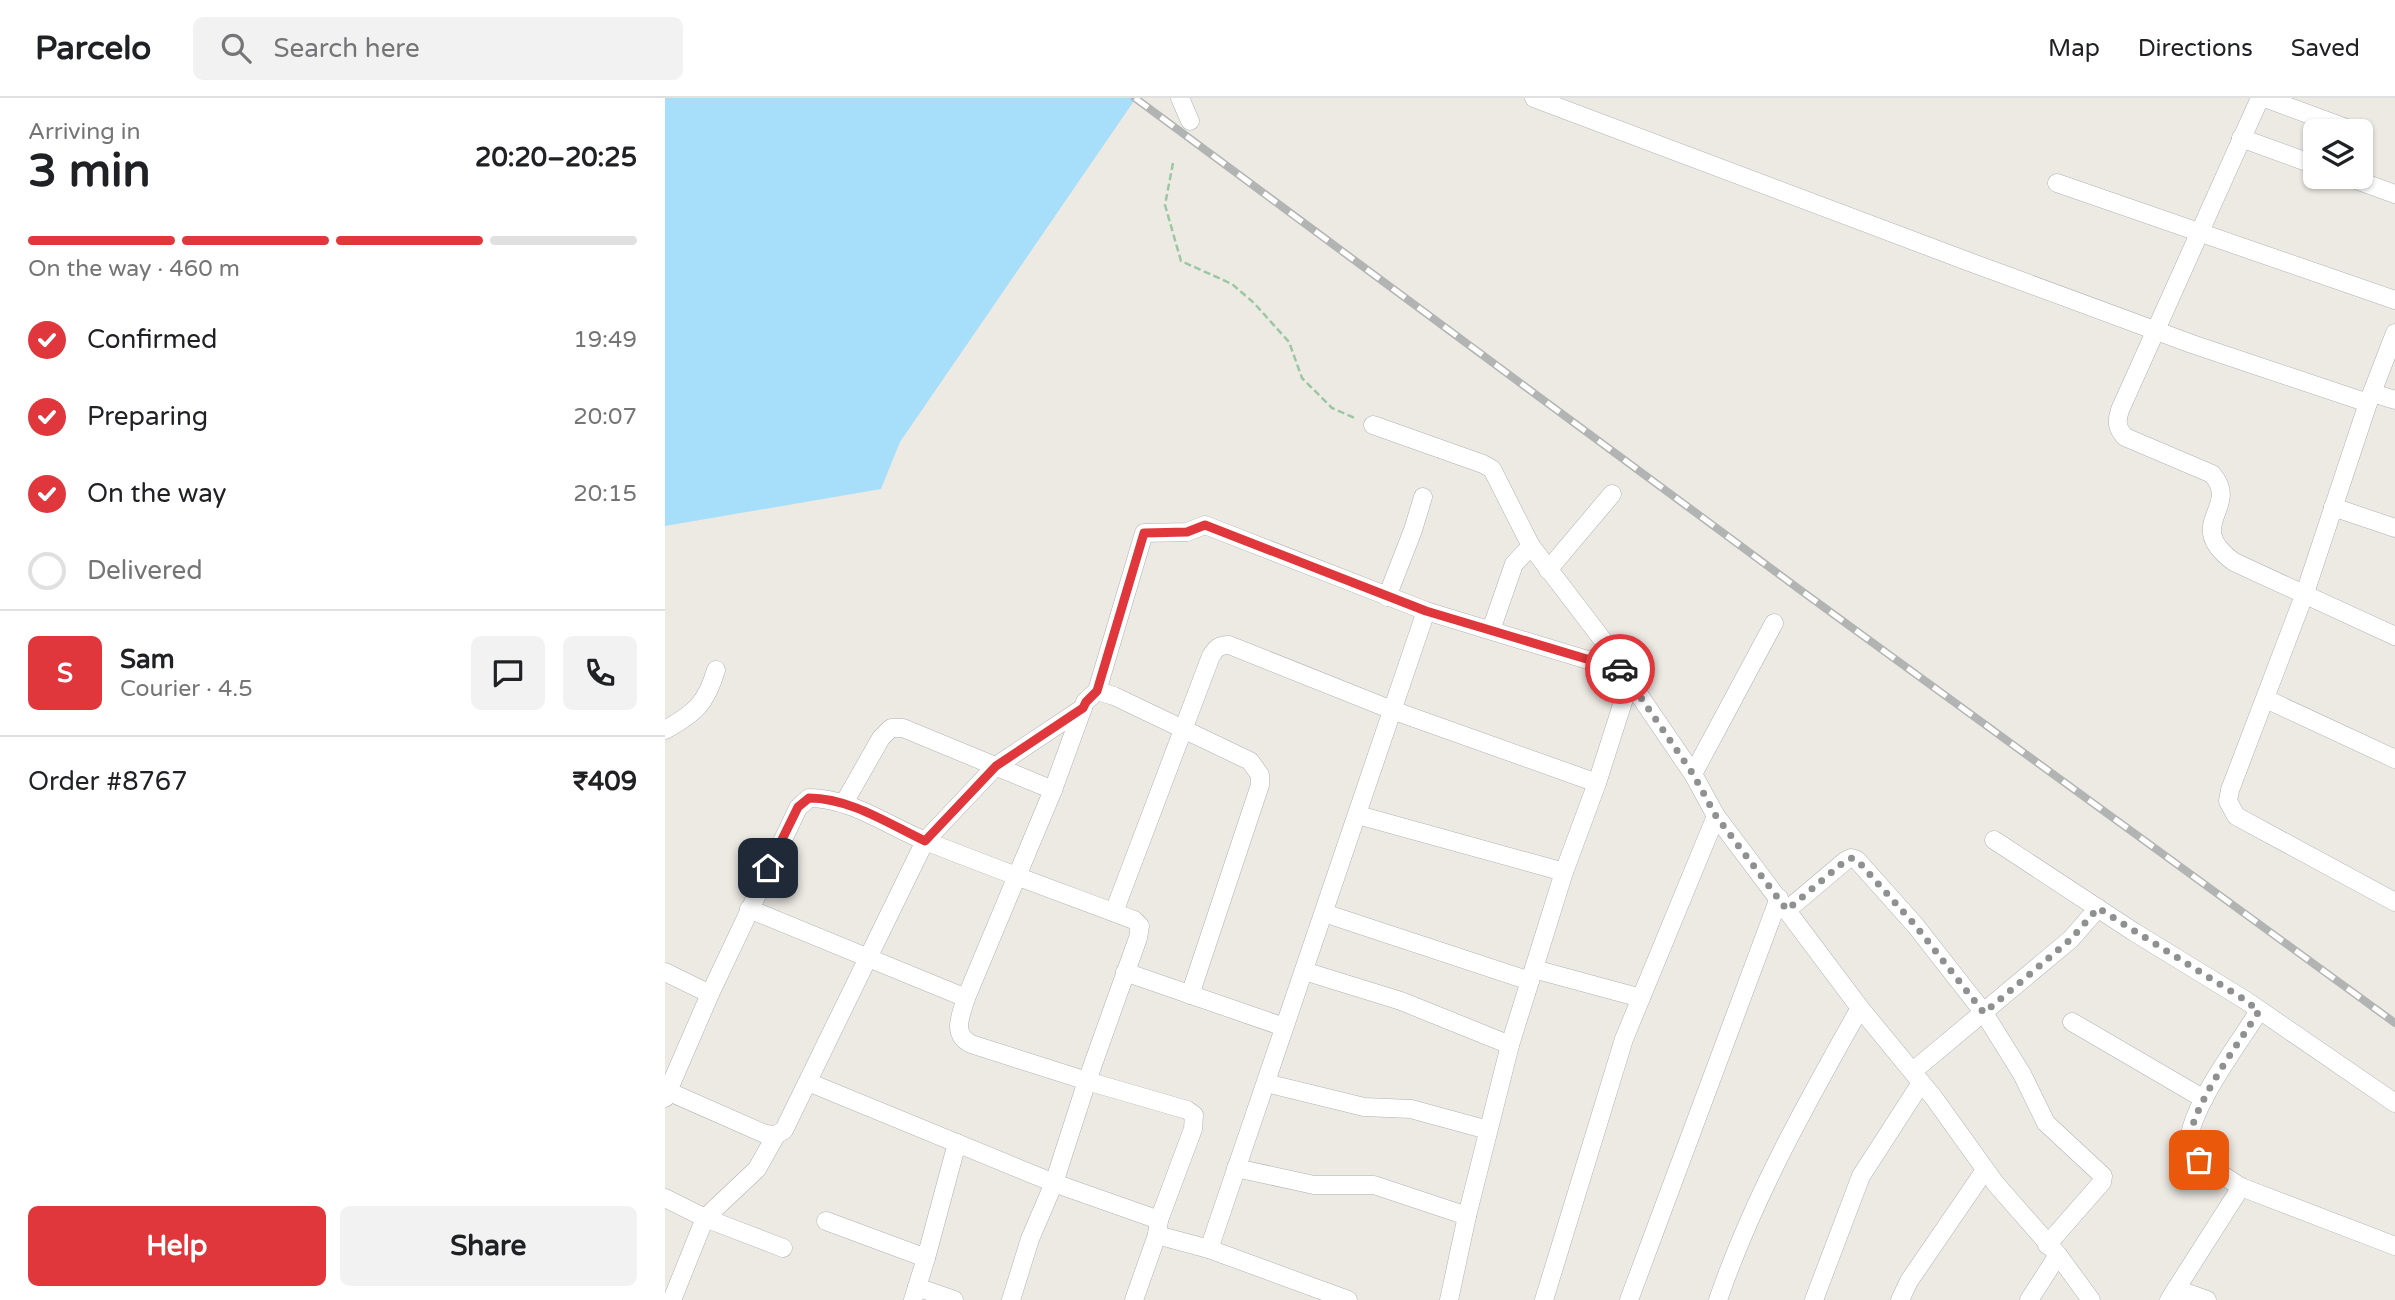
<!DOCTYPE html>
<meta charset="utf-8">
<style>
:root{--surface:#fff;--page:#f2f2f2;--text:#202124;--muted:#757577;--line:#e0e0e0;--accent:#e0373c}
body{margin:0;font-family:"Varela Round",sans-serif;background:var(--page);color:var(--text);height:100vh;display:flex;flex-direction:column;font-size:26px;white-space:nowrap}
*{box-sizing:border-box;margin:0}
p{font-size:23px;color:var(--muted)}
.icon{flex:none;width:38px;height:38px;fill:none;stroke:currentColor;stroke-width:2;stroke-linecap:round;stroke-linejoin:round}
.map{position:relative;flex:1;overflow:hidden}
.details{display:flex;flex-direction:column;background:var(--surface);width:665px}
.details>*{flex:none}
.tools{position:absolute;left:1638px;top:21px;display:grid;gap:14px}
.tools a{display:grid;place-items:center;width:70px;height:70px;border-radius:10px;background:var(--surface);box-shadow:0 2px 5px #0004;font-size:35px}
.pin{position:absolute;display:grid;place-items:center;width:60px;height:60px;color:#fff;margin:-30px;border-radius:14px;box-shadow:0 4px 10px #0006}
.courier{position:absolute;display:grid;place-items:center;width:70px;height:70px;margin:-35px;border:5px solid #e0373c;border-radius:50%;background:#fff;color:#222;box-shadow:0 2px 9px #0007}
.summary em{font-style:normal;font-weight:700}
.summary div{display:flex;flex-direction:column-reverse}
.summary{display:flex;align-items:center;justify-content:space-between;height:119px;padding:0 28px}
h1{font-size:46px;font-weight:700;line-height:52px}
.bar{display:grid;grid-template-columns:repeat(4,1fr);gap:10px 7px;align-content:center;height:84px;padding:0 28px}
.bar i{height:9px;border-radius:5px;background:var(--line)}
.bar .active{background:var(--accent)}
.bar p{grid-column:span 4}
.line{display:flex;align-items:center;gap:18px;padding:0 28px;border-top:2px solid var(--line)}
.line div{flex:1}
.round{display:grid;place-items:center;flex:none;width:74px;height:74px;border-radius:10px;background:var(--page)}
ol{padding:0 28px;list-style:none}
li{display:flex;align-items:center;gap:21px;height:77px}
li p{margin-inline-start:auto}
li .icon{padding:7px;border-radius:50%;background:var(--accent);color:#fff;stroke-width:4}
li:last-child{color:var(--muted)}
li i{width:38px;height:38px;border:4px solid var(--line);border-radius:50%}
.button{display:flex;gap:14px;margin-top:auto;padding:14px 28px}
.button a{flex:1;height:80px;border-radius:10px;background:var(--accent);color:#fff;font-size:28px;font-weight:700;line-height:80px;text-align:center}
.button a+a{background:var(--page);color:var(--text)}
header{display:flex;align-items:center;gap:42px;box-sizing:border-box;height:98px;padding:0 35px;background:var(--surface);border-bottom:2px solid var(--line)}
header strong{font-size:33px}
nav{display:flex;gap:38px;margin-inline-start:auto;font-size:24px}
.search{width:490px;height:63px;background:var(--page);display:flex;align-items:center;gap:18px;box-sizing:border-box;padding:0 24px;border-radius:10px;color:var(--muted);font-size:26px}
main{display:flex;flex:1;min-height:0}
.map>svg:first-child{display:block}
</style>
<header>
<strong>Parcelo</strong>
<div class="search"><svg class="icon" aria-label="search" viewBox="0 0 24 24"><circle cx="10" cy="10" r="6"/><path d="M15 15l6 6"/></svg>Search here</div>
<nav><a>Map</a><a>Directions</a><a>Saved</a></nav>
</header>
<main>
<section class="details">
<div class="summary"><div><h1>3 min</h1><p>Arriving in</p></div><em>20:20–20:25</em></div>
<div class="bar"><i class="active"></i><i class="active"></i><i class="active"></i><i></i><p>On the way · 460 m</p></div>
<ol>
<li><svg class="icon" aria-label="check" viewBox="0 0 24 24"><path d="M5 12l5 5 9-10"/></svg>Confirmed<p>19:49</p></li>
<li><svg class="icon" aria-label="check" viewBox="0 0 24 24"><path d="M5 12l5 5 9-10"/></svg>Preparing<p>20:07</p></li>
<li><svg class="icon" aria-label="check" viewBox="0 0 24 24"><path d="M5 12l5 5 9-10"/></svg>On the way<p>20:15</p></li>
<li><i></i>Delivered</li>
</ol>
<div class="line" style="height:126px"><b class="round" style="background:var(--accent);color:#fff">S</b><div><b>Sam</b><p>Courier · 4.5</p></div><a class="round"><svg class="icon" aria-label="chat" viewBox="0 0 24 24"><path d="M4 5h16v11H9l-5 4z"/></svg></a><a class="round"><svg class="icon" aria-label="phone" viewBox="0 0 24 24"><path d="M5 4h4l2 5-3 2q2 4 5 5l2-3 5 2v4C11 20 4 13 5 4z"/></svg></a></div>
<div class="line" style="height:91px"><div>Order #8767</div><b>₹409</b></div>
<div class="button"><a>Help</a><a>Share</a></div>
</section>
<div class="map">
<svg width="1730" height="1202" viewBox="0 0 1730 1202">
<rect width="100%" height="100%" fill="#edeae4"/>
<!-- water -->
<path fill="#a7dffa" d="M0,0H471L235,344L216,391L0,428Z"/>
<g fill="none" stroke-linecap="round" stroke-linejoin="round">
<defs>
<g id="minor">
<path d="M515,0L525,23"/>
<path d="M869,0L1302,163L1527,246L1703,305"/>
<path d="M1595,0L1455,312C1451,324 1452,330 1460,339L1547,376C1577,410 1517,426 1569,464L1730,538"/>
<path d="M1600,0L1689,33"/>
<path d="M1576,40L1650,67"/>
<path d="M1683,79L1730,96"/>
<path d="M1392,85L1730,202"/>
<path d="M1730,235L1703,305L1640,495L1565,692L1563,703L1571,718L1730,804"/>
<path d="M1707,295L1730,302"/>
<path d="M708,327L818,366L827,371L866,448L966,579L970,591L1028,676L1051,718L1195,910L1269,1000L1330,1085L1393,1157L1426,1202"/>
<path d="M1668,409L1730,430"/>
<path d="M883,472L947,396"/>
<path d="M722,499L748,432L758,399"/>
<path d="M826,532L849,466L866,448"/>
<path d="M432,593L479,435L522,434L540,427L761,513L959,573"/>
<path d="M1601,601L1730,661"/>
<path d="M0,632C30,615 41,606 51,572"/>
<path d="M1028,676L1109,525"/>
<path d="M179,705L216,640L226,630H238L388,692"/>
<path d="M693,717L899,774"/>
<path d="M1329,742L1469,834L1580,902L1730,1005"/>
<path d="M84,811L301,900"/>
<path d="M1122,812L1180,763L1186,760L1192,762L1250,827L1319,915L1357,976L1381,1025L1438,1078L1437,1084L1382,1147"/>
<path d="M449,814L546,558C551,550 554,547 564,547L727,612L932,685"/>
<path d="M659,815L865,883"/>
<path d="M869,871L976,900"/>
<path d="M639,873L736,903L845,947"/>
<path d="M0,874L45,896"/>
<path d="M460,874L619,929"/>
<path d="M1594,913C1575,944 1521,1014 1524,1049L1534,1062L1576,1089L1730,1148"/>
<path d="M1407,924L1539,1001"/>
<path d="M1248,973L1406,841L1433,810"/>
<path d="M143,984L389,1085L494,1122"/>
<path d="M601,985L699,1009L746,1011L823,1032"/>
<path d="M0,992L100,1036L111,1037L119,1032L260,743L331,668L418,610"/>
<path d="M0,1000L45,896L133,710L144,700C187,700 224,729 263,744C331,771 400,796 469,822L475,828L473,840L422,983L389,1085L365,1141L346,1202"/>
<path d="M111,1037L92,1071L40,1120L118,1150"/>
<path d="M571,1070L649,1087H709L802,1118"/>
<path d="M0,1100L40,1120L7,1202"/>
<path d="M161,1123L261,1160L248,1202"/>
<path d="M492,1137L544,1151L683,1202"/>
<path d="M544,1151L761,513"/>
<path d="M261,1160L292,1045"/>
<path d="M252,1189L289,1202"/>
<path d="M1511,1191L1542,1202"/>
<path d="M469,1202L492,1137L494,1122L528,1031L529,1017L522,1012L422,983L306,946C286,936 296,917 301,900L388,692L420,604L432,593L449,598L585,663L595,677V687L525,897"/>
<path d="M784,1202L802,1118L845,947L899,774L932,685L966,579"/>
<path d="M879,1202L959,941L1051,718"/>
<path d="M964,1202L1114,800"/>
<path d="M1053,1202C1088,1100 1142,1004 1195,910"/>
<path d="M1149,1202L1196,1078L1256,985"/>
<path d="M1235,1202L1244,1183L1320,1072"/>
<path d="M1364,1202L1393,1157"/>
<path d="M1504,1202L1576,1089"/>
</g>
</defs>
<!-- minor casing -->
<use href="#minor" stroke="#afb2b5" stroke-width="19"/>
<!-- path -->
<path stroke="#9cc7a3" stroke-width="2.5" stroke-dasharray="7 3.5" stroke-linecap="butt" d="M508,65L500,107L516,163L567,186L589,205L624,244L637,280L667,310L692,321"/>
<!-- minor -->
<use href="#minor" stroke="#fff" stroke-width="18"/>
<defs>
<path id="rail" d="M470,0L1138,494L1730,925"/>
</defs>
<!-- rail casing -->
<use href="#rail" stroke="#b2b3b3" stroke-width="8"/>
<!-- rail -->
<use href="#rail" stroke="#fff" stroke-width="5" stroke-dasharray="16" stroke-linecap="butt"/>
</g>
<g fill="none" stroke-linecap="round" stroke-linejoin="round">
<!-- done -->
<path stroke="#8f9090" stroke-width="7" stroke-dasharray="0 12.6" d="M955,571L966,579L970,591L1028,676L1051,718L1122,812L1180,763L1186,760L1192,762L1250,827L1319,915L1406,841L1433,810L1580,902L1594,913C1574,945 1522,1014 1524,1049L1534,1062"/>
<!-- route -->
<path stroke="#e0373c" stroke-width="9" d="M103,770L133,709L144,700C185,700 224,726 260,743L331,668L418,610L421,604L432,593L479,435L522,434L540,427L761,513L955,571"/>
</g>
</svg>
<div class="tools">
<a><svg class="icon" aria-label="layers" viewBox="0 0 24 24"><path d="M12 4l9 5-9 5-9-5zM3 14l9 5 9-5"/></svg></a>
</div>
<div class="pin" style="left:1534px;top:1062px;background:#ea580c"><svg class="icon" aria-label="bag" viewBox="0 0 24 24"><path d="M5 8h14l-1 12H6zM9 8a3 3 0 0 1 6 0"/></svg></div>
<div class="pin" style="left:103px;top:770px;background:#1f2937"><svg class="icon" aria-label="home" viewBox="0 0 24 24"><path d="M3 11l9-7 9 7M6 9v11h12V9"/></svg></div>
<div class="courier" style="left:955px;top:571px"><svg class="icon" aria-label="car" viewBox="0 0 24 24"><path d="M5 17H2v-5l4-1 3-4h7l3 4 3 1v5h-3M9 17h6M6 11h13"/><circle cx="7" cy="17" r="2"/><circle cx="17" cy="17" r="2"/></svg></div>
</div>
</main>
